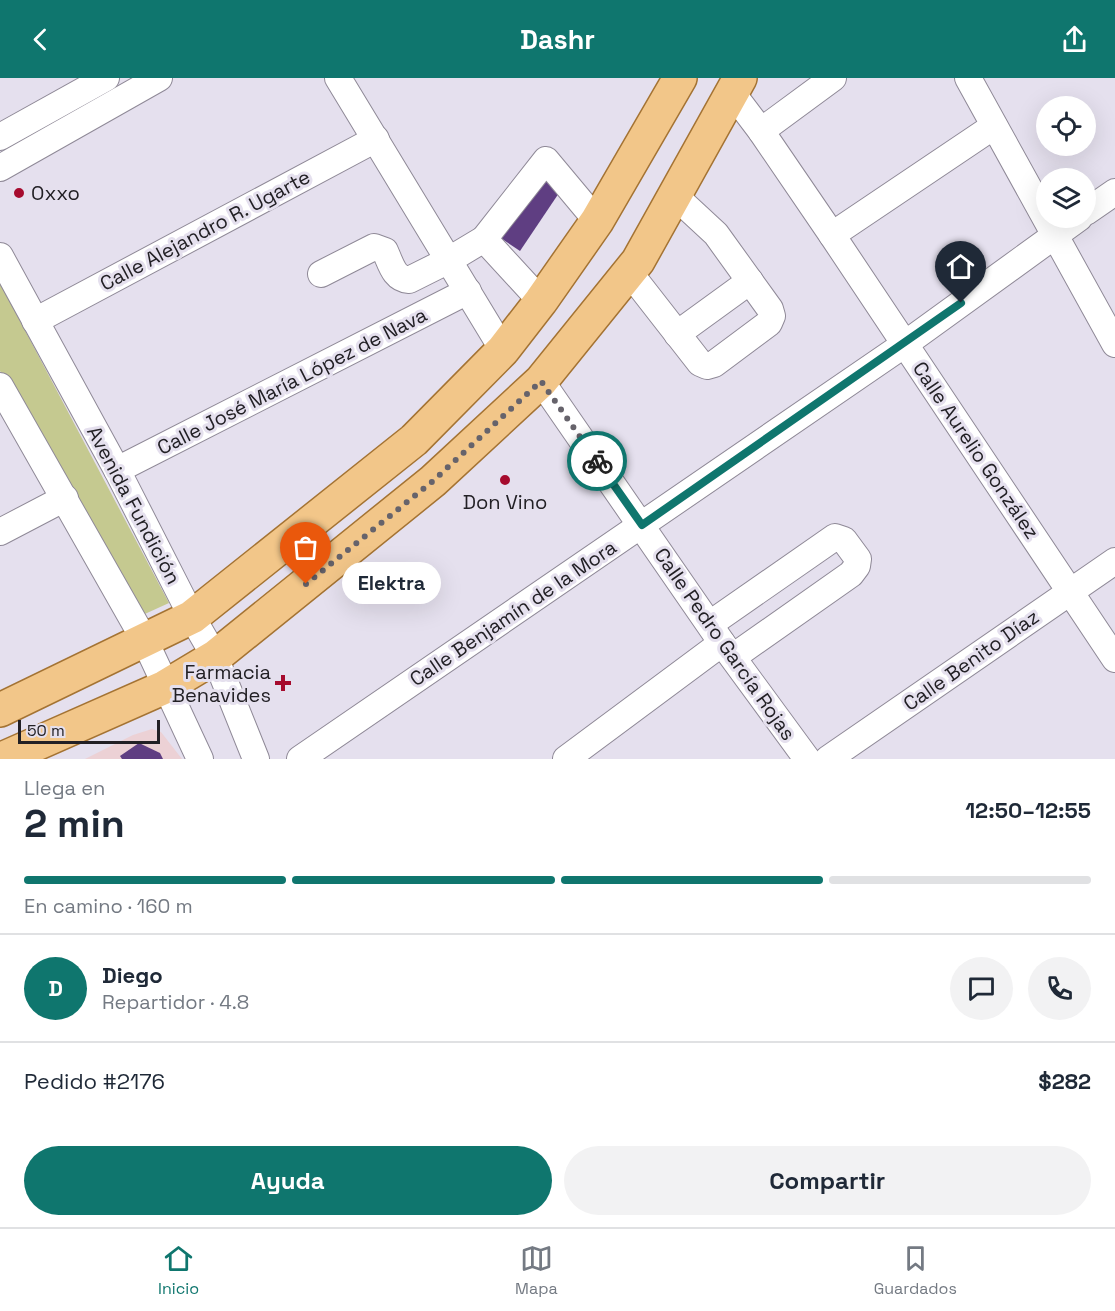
<!DOCTYPE html>
<html lang="es">
<meta charset="utf-8">
<style>
:root{--surface:#fff;--page:#f2f2f3;--text:#1f2937;--muted:#747a83;--line:#e0e1e3;--accent:#0f766e}
body{margin:0;font-family:"Space Grotesk",sans-serif;background:var(--page);color:var(--text);height:100vh;display:flex;flex-direction:column;font-size:22px;white-space:nowrap}
*{box-sizing:border-box;margin:0}
p{font-size:20px;color:var(--muted)}
.icon{flex:none;width:33px;height:33px;fill:none;stroke:currentColor;stroke-width:2;stroke-linecap:round;stroke-linejoin:round}
.map{position:relative;height:681px;overflow:hidden}
.panel{display:flex;flex-direction:column;background:var(--surface);flex:1}
.panel>*{flex:none}
.controls{position:absolute;left:1036px;top:18px;display:grid;gap:12px}
.controls a{display:grid;place-items:center;width:60px;height:60px;border-radius:50%;background:var(--surface);box-shadow:0 6px 24px #0002;font-size:30px}
.scale{position:absolute;left:18px;bottom:15px;width:142px;box-sizing:border-box;padding-left:6px;border:3px solid #222025;border-top:0;font-size:16px;line-height:21px;white-space:nowrap;color:#222025;-webkit-text-stroke:4px #e5e0ee;paint-order:stroke}
.pin{position:absolute;display:grid;place-items:center;width:51px;height:51px;color:#fff;margin:-62px -26px;border-radius:50% 50% 50% 0;rotate:-45deg;box-shadow:0 0 6px #0007}
.pin .icon{rotate:45deg}
.courier{position:absolute;display:grid;place-items:center;width:60px;height:60px;margin:-30px;border:4px solid #0f766e;border-radius:50%;background:#fff;color:#222;box-shadow:0 2px 8px #0007}
.bubble{position:absolute;height:42px;border-radius:21px;background:var(--surface);box-shadow:0 6px 24px #0002;font-size:20px;font-weight:700;line-height:42px;text-align:center}
.head em{font-style:normal;font-weight:700}
.head div{display:flex;flex-direction:column-reverse}
.head{display:flex;align-items:center;justify-content:space-between;height:102px;padding:0 24px}
h1{font-size:39px;font-weight:700;line-height:45px}
.bar{display:grid;grid-template-columns:repeat(4,1fr);gap:9px 6px;align-content:center;height:72px;padding:0 24px}
.bar i{height:8px;border-radius:4px;background:var(--line)}
.bar .selected{background:var(--accent)}
.bar p{grid-column:span 4}
.line{display:flex;align-items:center;gap:15px;padding:0 24px;border-top:2px solid var(--line)}
.line div{flex:1}
.round{display:grid;place-items:center;flex:none;width:63px;height:63px;border-radius:32px;background:var(--page)}
.button{display:flex;gap:12px;margin-top:auto;padding:12px 24px}
.button a{flex:1;height:69px;border-radius:36px;background:var(--accent);color:#fff;font-size:24px;font-weight:700;line-height:69px;text-align:center}
.button a+a{background:var(--page);color:var(--text)}
header{display:flex;justify-content:space-between;align-items:center;height:78px;padding:0 24px;background:var(--accent);color:#fff;font-size:27px;font-weight:700}
.tab-bar{display:flex;justify-content:space-around;align-items:center;height:84px;border-top:2px solid var(--line);background:var(--surface);font-size:16px;color:var(--muted)}
.tab-bar a{display:grid;justify-items:center;gap:3px}
.tab-bar .selected{color:var(--accent)}
.map>svg:first-child{display:block}
</style>
<header><svg class="icon" aria-label="back" viewBox="0 0 24 24"><path d="M15 5l-7 7 7 7"/></svg>Dashr<svg class="icon" aria-label="share" viewBox="0 0 24 24"><path d="M12 15V3M7 8l5-5 5 5M5 13v7h14v-7"/></svg></header>
<div class="map">
<svg width="1115" height="681" viewBox="0 0 1115 681">
<rect width="100%" height="100%" fill="#e5e0ee"/>
<!-- commercial -->
<path fill="#ecd1d5" d="M152,651L161,654L182,681H85L133,657Z"/>
<!-- green -->
<path fill="#c5c990" d="M0,205L169,525L136,540L0,293Z"/>
<!-- building -->
<g fill="#5f3e82">
<path d="M543,95L563,109L520,173L499,159Z"/>
<path d="M139,665L160,675L163,681H122L120,678Z"/>
</g>
<g fill="none" stroke-linecap="round" stroke-linejoin="round">
<defs>
<g id="minor">
<path d="M338,0L503,272"/>
<path d="M968,0L1115,266"/>
<path d="M733,16L761,53L832,157L1115,581"/>
<path d="M761,53L833,0"/>
<path d="M0,59L106,0"/>
<path d="M0,90L159,0"/>
<path d="M1086,134L1115,114"/>
<path d="M832,157L994,48"/>
<path d="M0,178L117,392L192,539L215,579L256,681"/>
<path d="M629,194L700,285L707,288L714,286L769,245L772,238L770,231L716,156L675,118"/>
<path d="M321,196L374,169L385,173C391,186 394,201 409,202L449,182L484,161"/>
<path d="M541,223L484,161L546,82L597,143"/>
<path d="M35,243L376,61"/>
<path d="M677,256L750,203"/>
<path d="M541,303L722,565L807,681"/>
<path d="M0,308L145,563L200,681"/>
<path d="M117,392L468,213"/>
<path d="M0,454L65,420"/>
<path d="M710,546L835,459L844,462L858,481L857,488L851,496L733,579"/>
<path d="M300,681L905,266L1079,140"/>
<path d="M566,681L722,565"/>
<path d="M828,681L1115,483"/>
</g>
<g id="major">
<path d="M0,632L192,539L414,362L503,272L541,223L597,143L680,0"/>
<path d="M2,681L165,609L215,579L433,403L541,303L638,183L740,0"/>
</g>
</defs>
<!-- minor casing -->
<use href="#minor" stroke="#8f8997" stroke-width="28"/>
<!-- major casing -->
<use href="#major" stroke="#a47333" stroke-width="36"/>
<!-- minor -->
<use href="#minor" stroke="#fff" stroke-width="26"/>
<!-- major -->
<use href="#major" stroke="#f2c689" stroke-width="33"/>
</g>
<g fill="none" stroke-linecap="round" stroke-linejoin="round">
<!-- done -->
<path stroke="#66636b" stroke-width="6" stroke-dasharray="0 10.8" d="M306,506L433,403L541,303L597,383"/>
<!-- route -->
<path stroke="#0f766e" stroke-width="8" d="M597,383L642,447L961,225"/>
</g>
<!-- markers -->
<g fill="#a60b2e" stroke="#e5e0ee" stroke-width="2">
<circle cx="19" cy="115" r="6"/>
<circle cx="505" cy="402" r="6"/>
<path d="M280 596h6v6h6v6h-6v6h-6v-6h-6v-6h6z"/>
</g>
<g text-anchor="middle" stroke-width="6" stroke-linejoin="round" paint-order="stroke">
<!-- poi labels -->
<g font-size="20" fill="#222025" stroke="#e5e0ee" text-anchor="start">
<text x="31" y="122">Oxxo</text>
<text x="505" y="431" text-anchor="middle">Don Vino</text>
<text x="271" y="601" text-anchor="end">Farmacia<tspan x="271" dy="23">Benavides</tspan></text>
</g>
<!-- street labels -->
<g font-size="20" fill="#222025" stroke="#e5e0ee">
<text transform="translate(205 152) rotate(-28)" y="7">Calle Alejandro R. Ugarte</text>
<text transform="translate(292 303) rotate(-27)" y="7">Calle José María López de Nava</text>
<text transform="translate(976 372) rotate(56)" y="7">Calle Aurelio González</text>
<text transform="translate(134 427) rotate(62)" y="7">Avenida Fundición</text>
<text transform="translate(513 535) rotate(-34)" y="7">Calle Benjamín de la Mora</text>
<text transform="translate(725 566) rotate(55)" y="7">Calle Pedro García Rojas</text>
<text transform="translate(971 582) rotate(-35)" y="7">Calle Benito Díaz</text>
</g>
</g>
</svg>
<div class="controls">
<a><svg class="icon" aria-label="locate" viewBox="0 0 24 24"><circle cx="12" cy="12" r="6"/><path d="M12 2v4M12 18v4M2 12h4M18 12h4"/></svg></a>
<a><svg class="icon" aria-label="layers" viewBox="0 0 24 24"><path d="M12 4l9 5-9 5-9-5zM3 14l9 5 9-5"/></svg></a>
</div>
<div class="scale">50 m</div>
<div class="pin" style="left:306px;top:506px;background:#ea580c"><svg class="icon" aria-label="bag" viewBox="0 0 24 24"><path d="M5 8h14l-1 12H6zM9 8a3 3 0 0 1 6 0"/></svg></div>
<div class="pin" style="left:961px;top:225px;background:#1f2937"><svg class="icon" aria-label="home" viewBox="0 0 24 24"><path d="M3 11l9-7 9 7M6 9v11h12V9"/></svg></div>
<div class="courier" style="left:597px;top:383px"><svg class="icon" aria-label="bike" viewBox="0 0 24 24"><circle cx="6" cy="16" r="4"/><circle cx="18" cy="16" r="4"/><path d="M6 16l4-8h5l3 8M10 8l3 8H6M13 5h3"/></svg></div>
<div class="bubble" style="left:342px;top:484px;width:99px">Elektra</div>
</div>
<section class="panel">
<div class="head"><div><h1>2 min</h1><p>Llega en</p></div><em>12:50–12:55</em></div>
<div class="bar"><i class="selected"></i><i class="selected"></i><i class="selected"></i><i></i><p>En camino · 160 m</p></div>
<div class="line" style="height:108px"><b class="round" style="background:var(--accent);color:#fff">D</b><div><b>Diego</b><p>Repartidor · 4.8</p></div><a class="round"><svg class="icon" aria-label="chat" viewBox="0 0 24 24"><path d="M4 5h16v11H9l-5 4z"/></svg></a><a class="round"><svg class="icon" aria-label="phone" viewBox="0 0 24 24"><path d="M5 4h4l2 5-3 2q2 4 5 5l2-3 5 2v4C11 20 4 13 5 4z"/></svg></a></div>
<div class="line" style="height:78px"><div>Pedido #2176</div><b>$282</b></div>
<div class="button"><a>Ayuda</a><a>Compartir</a></div>
</section>
<nav class="tab-bar">
<a class="selected"><svg class="icon" aria-label="home" viewBox="0 0 24 24"><path d="M3 11l9-7 9 7M6 9v11h12V9"/></svg>Inicio</a>
<a><svg class="icon" aria-label="map" viewBox="0 0 24 24"><path d="M3 6l6-2 6 2 6-2v14l-6 2-6-2-6 2zM9 4v14M15 6v14"/></svg>Mapa</a>
<a><svg class="icon" aria-label="saved" viewBox="0 0 24 24"><path d="M7 4h10v16l-5-4-5 4z"/></svg>Guardados</a>
</nav>
